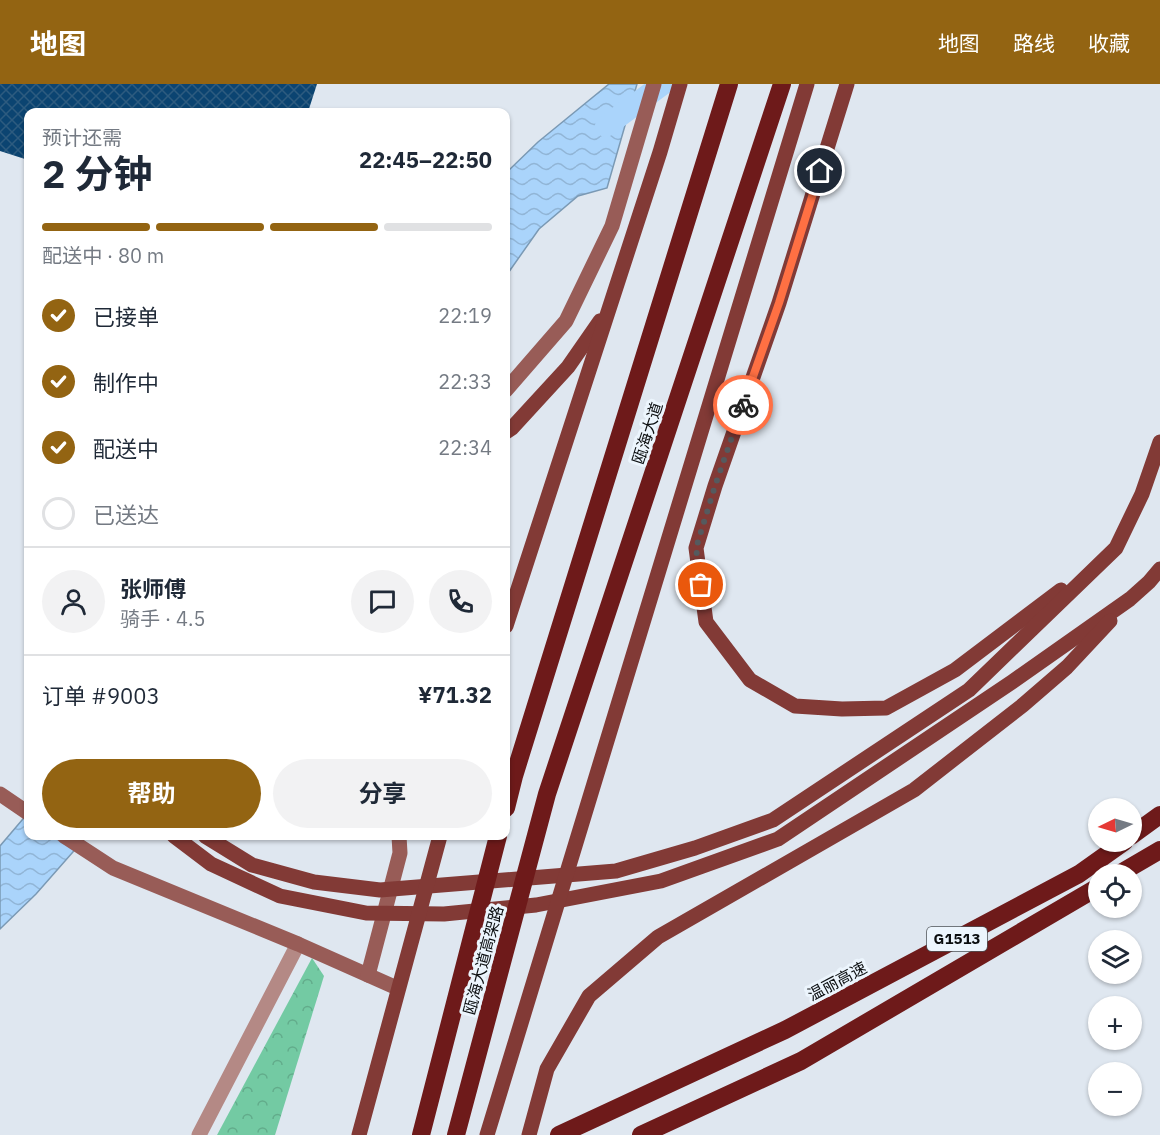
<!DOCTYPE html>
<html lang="zh">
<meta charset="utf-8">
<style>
:root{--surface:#fff;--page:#f2f2f3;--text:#1f2937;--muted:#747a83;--line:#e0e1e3;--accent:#936412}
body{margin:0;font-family:"IBM Plex Sans","Noto Sans SC",sans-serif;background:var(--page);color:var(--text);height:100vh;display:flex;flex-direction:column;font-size:22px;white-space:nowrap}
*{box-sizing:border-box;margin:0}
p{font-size:20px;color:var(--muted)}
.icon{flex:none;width:33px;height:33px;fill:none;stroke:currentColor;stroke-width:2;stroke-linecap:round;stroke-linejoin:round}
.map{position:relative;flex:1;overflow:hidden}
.drawer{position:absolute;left:24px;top:24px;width:486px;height:732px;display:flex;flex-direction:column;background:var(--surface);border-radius:12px;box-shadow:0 2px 4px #0004}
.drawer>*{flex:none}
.needle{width:39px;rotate:265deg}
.buttons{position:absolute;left:1088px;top:714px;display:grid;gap:12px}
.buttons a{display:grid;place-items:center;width:54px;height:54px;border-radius:50%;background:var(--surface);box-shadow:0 2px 4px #0004;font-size:30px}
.pin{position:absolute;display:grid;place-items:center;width:51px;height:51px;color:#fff;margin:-26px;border:3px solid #fff;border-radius:50%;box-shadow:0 2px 6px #0007}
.courier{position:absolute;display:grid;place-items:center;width:60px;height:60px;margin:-30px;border:4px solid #ff7043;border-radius:50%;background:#fff;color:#222;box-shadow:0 2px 8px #0007}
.headline em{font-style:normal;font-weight:700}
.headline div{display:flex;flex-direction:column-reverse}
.headline{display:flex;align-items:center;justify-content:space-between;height:102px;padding:0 18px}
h1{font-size:39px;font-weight:700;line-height:45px}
.bar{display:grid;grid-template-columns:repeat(4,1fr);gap:9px 6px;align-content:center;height:72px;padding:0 18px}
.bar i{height:8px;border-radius:4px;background:var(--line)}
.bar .on{background:var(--accent)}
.bar p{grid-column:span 4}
.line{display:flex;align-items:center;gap:15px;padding:0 18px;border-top:2px solid var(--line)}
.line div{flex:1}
.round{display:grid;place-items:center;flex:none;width:63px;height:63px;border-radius:32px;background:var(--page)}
ol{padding:0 18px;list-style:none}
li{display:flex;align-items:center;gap:18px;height:66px}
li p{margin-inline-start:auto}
li .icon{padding:6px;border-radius:50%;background:var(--accent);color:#fff;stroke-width:4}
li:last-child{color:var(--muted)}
li i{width:33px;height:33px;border:3px solid var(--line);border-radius:50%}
.cta{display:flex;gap:12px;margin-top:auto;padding:12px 18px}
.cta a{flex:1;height:69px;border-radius:36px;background:var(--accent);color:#fff;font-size:24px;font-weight:700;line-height:69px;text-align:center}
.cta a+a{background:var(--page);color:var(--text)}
header{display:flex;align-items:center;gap:36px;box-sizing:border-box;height:84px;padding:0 30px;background:var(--accent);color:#fff}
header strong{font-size:28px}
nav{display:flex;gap:33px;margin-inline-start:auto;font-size:21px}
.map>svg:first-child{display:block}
</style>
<header>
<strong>地图</strong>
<nav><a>地图</a><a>路线</a><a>收藏</a></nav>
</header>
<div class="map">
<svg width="1160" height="1051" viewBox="0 0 1160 1051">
<defs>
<pattern id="forest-crowns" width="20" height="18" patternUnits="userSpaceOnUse" patternTransform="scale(1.5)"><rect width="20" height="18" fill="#73caa3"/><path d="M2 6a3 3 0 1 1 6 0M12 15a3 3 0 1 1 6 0" fill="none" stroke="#62ac8b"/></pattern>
<pattern id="water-waves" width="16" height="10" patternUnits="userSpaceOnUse" patternTransform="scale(1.5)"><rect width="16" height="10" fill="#aad4fb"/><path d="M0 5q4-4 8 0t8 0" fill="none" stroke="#91b5d6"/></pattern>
<pattern id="building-cross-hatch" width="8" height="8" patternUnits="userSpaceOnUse" patternTransform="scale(1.5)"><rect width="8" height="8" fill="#0b4471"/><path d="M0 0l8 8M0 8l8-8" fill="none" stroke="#2d5b7f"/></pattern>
</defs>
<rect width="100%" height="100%" fill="#dfe7f0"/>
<!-- forest -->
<path fill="url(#forest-crowns)" d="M312,874L324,892L275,1051H217Z"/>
<!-- water -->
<g fill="url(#water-waves)" stroke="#7a99b4" stroke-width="1.5">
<path d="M609,0H637L607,104L578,112L539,145L506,192V89L538,58Z"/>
<path d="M28,729V752H87L36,810L0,845V762Z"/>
</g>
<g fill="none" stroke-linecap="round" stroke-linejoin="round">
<!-- canal -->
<path stroke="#aad4fb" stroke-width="22" d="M606,42L663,0"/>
</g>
<!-- building -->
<path fill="url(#building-cross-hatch)" d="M0,0H317L308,28H28V76L0,67Z"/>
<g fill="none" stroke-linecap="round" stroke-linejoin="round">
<!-- street -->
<path stroke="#b48985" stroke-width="15" d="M199,1051L298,860"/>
<!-- secondary -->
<g stroke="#985c57" stroke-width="15">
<path d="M506,306L566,237L612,142L654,0"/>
<path d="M0,710L28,729"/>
<path d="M64,752L113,784L298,860L397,904"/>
<path d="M368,891L400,769L399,752"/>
</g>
<!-- primary -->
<g stroke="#823a36" stroke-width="15">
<path d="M847,0L779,219L715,402L696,464L706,538L750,596L795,622L842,625L886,624L955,586L1061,506"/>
<path d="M506,348L512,344L568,283L600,237"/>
<path d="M506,542L660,68L680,0"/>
<path d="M174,752L211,780L280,812L366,829L444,830L536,821L661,797L778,755L1012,598L1130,515L1149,498L1160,485"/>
<path d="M205,752L252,781L314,798L380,806L616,787L695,764L773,736L969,606L1116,464L1142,410L1160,358"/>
<path d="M359,1051L440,752"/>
<path d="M487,1051L807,0"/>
<path d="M529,1051L547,985L589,912L658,853L914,706L1023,621L1067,583L1110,537"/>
</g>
<!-- highway -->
<g stroke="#6e1a1a" stroke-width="18">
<path d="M506,724L514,692L729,0"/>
<path d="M1131,752L1160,731"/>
<path d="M1119,790L1160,766"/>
<path d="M421,1051L498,752"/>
<path d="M456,1051L547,710L782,0"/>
<path d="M559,1051L785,946L1079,790L1124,758"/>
<path d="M641,1051L801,977L1098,803"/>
</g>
</g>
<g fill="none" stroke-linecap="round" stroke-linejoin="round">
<!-- done -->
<path stroke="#555a5e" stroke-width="6" stroke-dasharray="0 10.8" d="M701,501L696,464L715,402L743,321"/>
<!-- route -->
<path stroke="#ff7043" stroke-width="8" d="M743,321L779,219L820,87"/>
</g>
<g text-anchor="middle" stroke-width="6" stroke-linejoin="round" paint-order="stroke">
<!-- shield labels -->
<rect fill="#ecf5fd" stroke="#4e5357" stroke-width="1.5" x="927" y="843" width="60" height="24" rx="4.5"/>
<g font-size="15" font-weight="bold" fill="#0b0e10">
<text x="957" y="860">G1513</text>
</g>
<!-- street labels -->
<g font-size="16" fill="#0b0e10" stroke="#ecf5fd">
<text transform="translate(647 349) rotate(-72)" y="6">瓯海大道</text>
<text transform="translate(483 876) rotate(-75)" y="6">瓯海大道高架路</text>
<text transform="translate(837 897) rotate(-28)" y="6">温丽高速</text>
</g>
</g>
</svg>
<div class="buttons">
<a><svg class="needle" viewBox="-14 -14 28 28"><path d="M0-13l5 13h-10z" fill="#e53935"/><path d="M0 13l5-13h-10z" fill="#747a83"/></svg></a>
<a><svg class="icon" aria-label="locate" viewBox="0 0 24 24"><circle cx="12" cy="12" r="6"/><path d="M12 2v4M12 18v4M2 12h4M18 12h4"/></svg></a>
<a><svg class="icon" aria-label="layers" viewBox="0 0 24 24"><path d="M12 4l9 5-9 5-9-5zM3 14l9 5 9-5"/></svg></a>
<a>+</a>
<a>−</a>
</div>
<div class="pin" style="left:701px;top:501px;background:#ea580c"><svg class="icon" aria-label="bag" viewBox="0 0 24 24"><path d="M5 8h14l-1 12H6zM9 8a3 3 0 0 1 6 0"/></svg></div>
<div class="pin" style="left:820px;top:87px;background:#1f2937"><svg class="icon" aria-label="home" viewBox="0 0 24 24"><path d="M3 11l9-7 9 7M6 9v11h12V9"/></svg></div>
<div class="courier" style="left:743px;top:321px"><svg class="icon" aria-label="bike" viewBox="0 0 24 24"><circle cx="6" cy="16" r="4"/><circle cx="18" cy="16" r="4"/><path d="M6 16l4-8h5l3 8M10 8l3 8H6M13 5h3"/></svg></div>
<section class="drawer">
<div class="headline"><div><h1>2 分钟</h1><p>预计还需</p></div><em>22:45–22:50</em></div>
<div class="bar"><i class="on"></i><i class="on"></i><i class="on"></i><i></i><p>配送中 · 80 m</p></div>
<ol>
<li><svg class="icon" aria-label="check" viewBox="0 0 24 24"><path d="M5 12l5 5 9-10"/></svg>已接单<p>22:19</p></li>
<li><svg class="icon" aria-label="check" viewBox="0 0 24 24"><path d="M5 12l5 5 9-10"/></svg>制作中<p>22:33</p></li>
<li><svg class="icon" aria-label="check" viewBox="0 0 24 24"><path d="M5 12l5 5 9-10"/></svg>配送中<p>22:34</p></li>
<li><i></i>已送达</li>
</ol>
<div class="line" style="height:108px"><a class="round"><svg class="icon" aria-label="person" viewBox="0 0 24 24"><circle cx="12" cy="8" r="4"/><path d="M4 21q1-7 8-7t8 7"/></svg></a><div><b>张师傅</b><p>骑手 · 4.5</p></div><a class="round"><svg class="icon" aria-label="chat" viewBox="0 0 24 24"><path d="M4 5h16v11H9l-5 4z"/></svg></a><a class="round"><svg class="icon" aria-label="phone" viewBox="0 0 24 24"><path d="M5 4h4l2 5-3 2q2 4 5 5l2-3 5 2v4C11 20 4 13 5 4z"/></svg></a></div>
<div class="line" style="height:78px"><div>订单 #9003</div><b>¥71.32</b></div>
<div class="cta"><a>帮助</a><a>分享</a></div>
</section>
</div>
